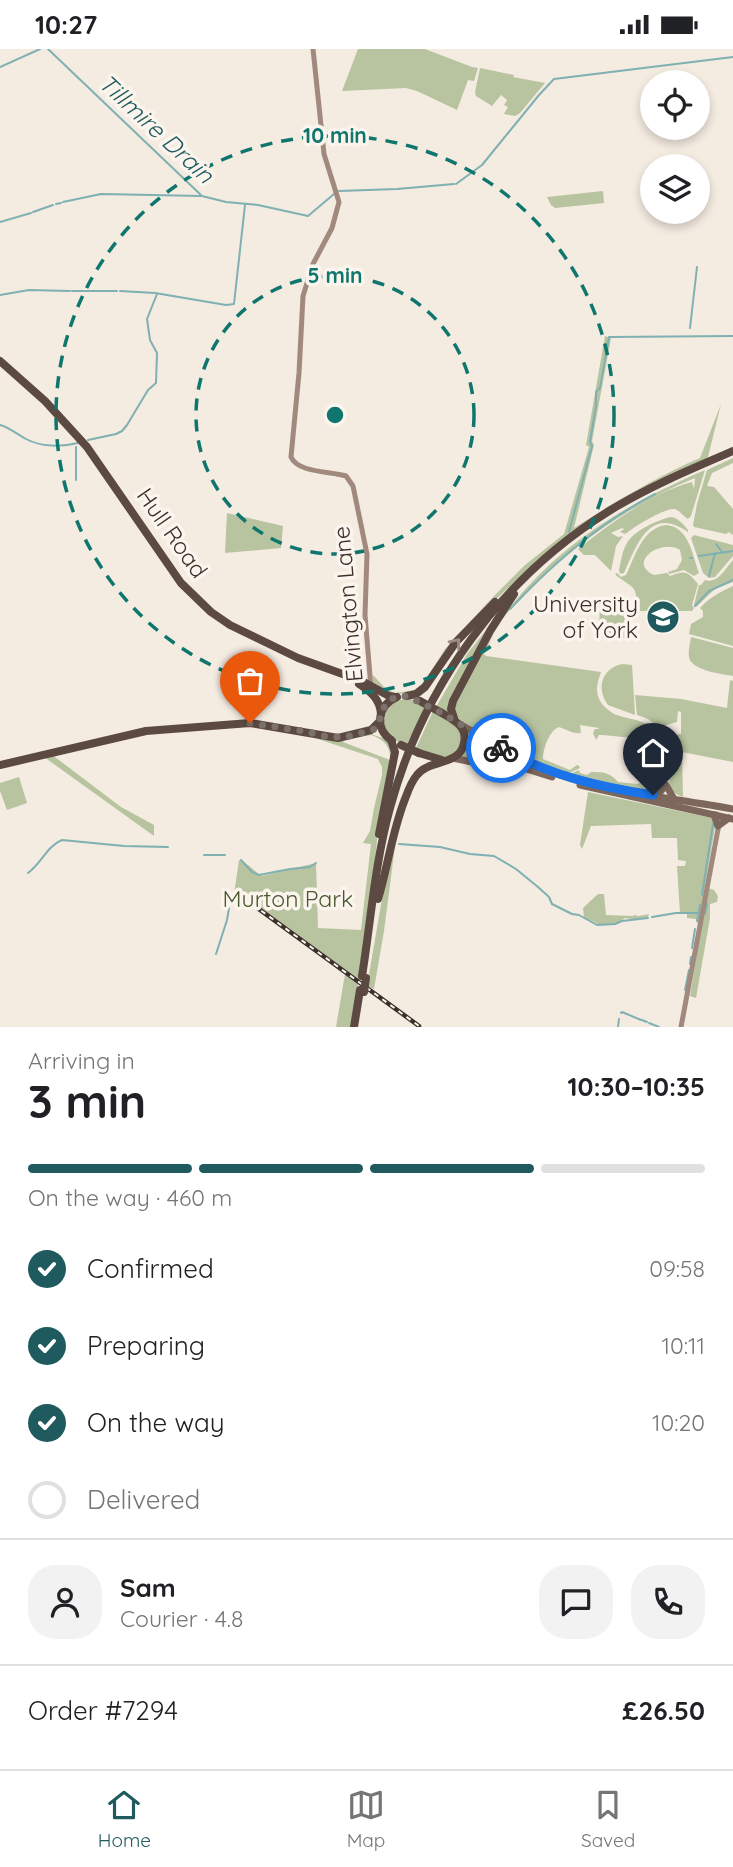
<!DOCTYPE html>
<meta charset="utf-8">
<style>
:root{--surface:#fff;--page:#f2f2f2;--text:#202124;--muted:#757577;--line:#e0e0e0;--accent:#1f5a5e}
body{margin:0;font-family:Quicksand,sans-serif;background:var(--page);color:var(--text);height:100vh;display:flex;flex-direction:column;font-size:26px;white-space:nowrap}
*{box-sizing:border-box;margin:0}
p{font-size:23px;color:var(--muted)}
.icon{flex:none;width:38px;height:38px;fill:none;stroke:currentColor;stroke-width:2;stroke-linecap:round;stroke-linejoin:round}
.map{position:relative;height:978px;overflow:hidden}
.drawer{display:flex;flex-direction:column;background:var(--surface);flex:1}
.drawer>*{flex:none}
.buttons{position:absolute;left:640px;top:21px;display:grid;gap:14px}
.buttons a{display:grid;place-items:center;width:70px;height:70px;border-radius:50%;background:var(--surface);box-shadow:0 4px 10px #0003;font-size:35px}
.pin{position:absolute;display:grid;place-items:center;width:60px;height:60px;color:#fff;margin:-72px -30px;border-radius:50% 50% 50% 0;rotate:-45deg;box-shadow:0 0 7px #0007}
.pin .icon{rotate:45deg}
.courier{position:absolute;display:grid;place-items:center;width:70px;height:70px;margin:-35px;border:5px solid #1a73e8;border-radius:50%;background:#fff;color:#222;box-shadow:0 2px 9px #0007}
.summary em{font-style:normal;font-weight:800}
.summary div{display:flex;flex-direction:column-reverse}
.summary{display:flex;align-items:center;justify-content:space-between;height:119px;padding:0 28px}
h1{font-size:46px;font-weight:800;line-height:52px}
.bar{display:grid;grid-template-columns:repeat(4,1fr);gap:10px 7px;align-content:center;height:84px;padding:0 28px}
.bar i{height:9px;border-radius:5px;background:var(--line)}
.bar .on{background:var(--accent)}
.bar p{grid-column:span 4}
.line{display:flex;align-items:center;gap:18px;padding:0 28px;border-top:2px solid var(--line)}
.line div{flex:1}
.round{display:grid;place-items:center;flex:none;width:74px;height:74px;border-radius:28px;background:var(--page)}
ol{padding:0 28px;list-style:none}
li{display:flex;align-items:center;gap:21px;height:77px}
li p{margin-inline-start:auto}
li .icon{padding:7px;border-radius:50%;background:var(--accent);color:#fff;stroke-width:4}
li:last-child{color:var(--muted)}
li i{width:38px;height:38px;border:4px solid var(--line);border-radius:50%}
.status{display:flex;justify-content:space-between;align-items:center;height:49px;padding:0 35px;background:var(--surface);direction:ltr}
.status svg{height:19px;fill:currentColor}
.tab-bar{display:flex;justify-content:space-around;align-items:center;height:98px;border-top:2px solid var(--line);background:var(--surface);font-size:19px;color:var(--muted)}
.tab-bar a{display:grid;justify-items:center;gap:4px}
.tab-bar .on{color:var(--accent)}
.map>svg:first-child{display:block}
</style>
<div class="status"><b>10:27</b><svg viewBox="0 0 49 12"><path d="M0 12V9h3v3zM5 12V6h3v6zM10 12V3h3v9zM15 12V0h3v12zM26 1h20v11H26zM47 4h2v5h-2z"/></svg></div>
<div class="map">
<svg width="733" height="978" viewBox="0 0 733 978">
<rect width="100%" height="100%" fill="#f4ebe1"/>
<!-- green -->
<g fill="#b8c4a0" fill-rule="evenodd">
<path d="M358,0H425L472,18L478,19L474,32L468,31L457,61L417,42L406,39L342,42Z"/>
<path d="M480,19L514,26L513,28L545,34L520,64L515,67L504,65L508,58L504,56L507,51L501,46L492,57L476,47L475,43Z"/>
<path d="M603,142L604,154L555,159L551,156L547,148Z"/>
<path d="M605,287L611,289L592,392L594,396L574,479C615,453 656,428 700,409L721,355L707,412L638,444L535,514L491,555L427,633L414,644L393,645L375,635L373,633V626L385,639L395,644L415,641L419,638L426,630L445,600L492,549L525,516L564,485L589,398L586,396Z"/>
<path d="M733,409V414L712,424L707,437L714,438L733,460V486L729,483L726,485L694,478L693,476L697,455L707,421Z"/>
<path d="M705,421L691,467L688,470C683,467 679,460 673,460C661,461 636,477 625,485L620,483L624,480L622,479L611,484L618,488L623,487L616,497L611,522L595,506H584L578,500C611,474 651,444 692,433L694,440L695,429C631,455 575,494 527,544C519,553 509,561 501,571C494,581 490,594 484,605L486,607L601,623C597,634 594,644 602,655C605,659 610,662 614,665C628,671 657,671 660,690C662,702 648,702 640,704V685H638L639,704L636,705L638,694L633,689L603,686H599L596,691L593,684L595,680H598L599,679L580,676L581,684C573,685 567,681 559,678C549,682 543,700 543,710L570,721L577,716L579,717L580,719L569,724L550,717L545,718L508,700L519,703L521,698L514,693L522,678L514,672L512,675L499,677L491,690L461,672L456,667L453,656C464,634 474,609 488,589C544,504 613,461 705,421Z"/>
<path d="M227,464L283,477L281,499L225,504Z"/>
<path d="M670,468C679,469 683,475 688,481V483C650,456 637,495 624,524L620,525L619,521C621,513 622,502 627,494C635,481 656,472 670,468Z"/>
<path d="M666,476C689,478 692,505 699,524L694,527L684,521L669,525L668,523L677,520L682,511L680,501C663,489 626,512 654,526L667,524L670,527C686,521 687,522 698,535L692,556L694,559L692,562H635C635,556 637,547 635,542C632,535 620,531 615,525L617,524L621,528L626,526C635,508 642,479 666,476Z"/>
<path d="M694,486L733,496V507L715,528L709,529L703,524L691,489Z"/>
<path d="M733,511V533L715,540L696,558L694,556L699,536H701L705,531C718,535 725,520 733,511Z"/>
<path d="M733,537V597L689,585L691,575L703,568V562L700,559C710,548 720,543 733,537Z"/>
<path d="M600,549H627L626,589H599Z"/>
<path d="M501,562L449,664L436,658L467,605Z"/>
<path d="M691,588L733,599V627C722,625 696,622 690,611C687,605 690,595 691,588Z"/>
<path d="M622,615L632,616L635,666L608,656C596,640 601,620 622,615Z"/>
<path d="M730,631L733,632V713L682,703L683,748C666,743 669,727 669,712L674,706V686L681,685V663L678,662L677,673L659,678L648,670L637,666L635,646L681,650L727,659Z"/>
<path d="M404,650L413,651L427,658L409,697C404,695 398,693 393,690C376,675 384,655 404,650Z"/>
<path d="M433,662C446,669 470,681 458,699C455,704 449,708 444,708C435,708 424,702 416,699Z"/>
<path d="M464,680L495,699L498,715L457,708Z"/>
<path d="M371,685L385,690L394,702L378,781L370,862L359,932L352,927L351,929L358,935L351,978H336L345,925L234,845L239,811C248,814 254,822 262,827L316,814L318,879L361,881L371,795L363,794L370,782L374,759L382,726V718L378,710L312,688L327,689ZM371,686C383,690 391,697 390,711L343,693L344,691Z"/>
<path d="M657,704L661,707L665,726L664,736L656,744L597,733L570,725L579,721L580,724L587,726L591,723C602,723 610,723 618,733L638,735L644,731L654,733L655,713L652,711H628Z"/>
<path d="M51,705L121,758L154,776V787L44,708Z"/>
<path d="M19,728L27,754L7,761L0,742V734Z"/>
<path d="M588,743L712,769L715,778L699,873L697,874L696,870L687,869V864H680L677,817H685L686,812L678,811L677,789H652L651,775L591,777L582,800L580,796Z"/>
<path d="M397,782L384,882L374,940L367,937L386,827Z"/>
<path d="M708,839L714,841L718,847L717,853L710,855V869L696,949L690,947Z"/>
<path d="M598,845H604L606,866L633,867L634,866L639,867L649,865L648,868L636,871L625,869L617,875L600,876L584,868L583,859Z"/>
</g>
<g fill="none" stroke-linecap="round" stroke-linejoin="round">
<!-- stream -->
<g stroke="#7fb0b2" stroke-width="2">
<path d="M48,0L202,147L226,153L258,156L308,167L334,145"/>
<path d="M0,18L40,0"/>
<path d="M456,135L482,116L539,46L554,30L733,8"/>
<path d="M339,142L397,140L454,135"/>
<path d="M63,153L101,145L201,147"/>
<path d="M56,155L61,154"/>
<path d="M33,163L53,156"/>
<path d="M0,173L31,164"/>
<path d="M72,242H117"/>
<path d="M120,242L155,244L226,256L234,255L245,156"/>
<path d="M0,246L29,241L70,242"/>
<path d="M690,279L697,218"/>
<path d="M0,376C10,379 17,385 26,390C41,398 61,398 78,394"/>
<path d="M88,391L116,385L122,382L127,376L148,341L156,334L157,304L150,291L147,270L157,245"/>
<path d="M76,398V431"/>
<path d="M569,483L592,397L590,393L596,357V343L600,339L609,288L733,287"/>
<path d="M716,495L722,503"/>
<path d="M699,507L733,502"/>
<path d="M690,509H692"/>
<path d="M709,527L715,504"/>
<path d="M695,557L709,542L733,531"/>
<path d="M510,560C553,514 599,474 655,445"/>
<path d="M399,795L440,798L470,805L494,807L516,820L538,838L549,848L552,855L572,865L579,866L597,876L615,875L622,872L648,869"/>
<path d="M204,806H225"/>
<path d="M241,811L252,823L259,826L290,820L310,818L316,814"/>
<path d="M28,824C41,815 47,797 62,791L124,797L168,798"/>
<path d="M702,846L713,775"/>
<path d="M705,865L707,855"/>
<path d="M652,868L676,864H699"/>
<path d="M697,872L700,856"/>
<path d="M692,899L695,880"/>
<path d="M216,905L227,871L229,859"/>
<path d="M690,915L691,908"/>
<path d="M685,941L689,921"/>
<path d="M621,964L622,963L641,971"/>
<path d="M642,971L647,973"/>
<path d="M649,974L659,978"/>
<path d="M618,978L619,970"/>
</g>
<!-- secondary -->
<g stroke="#a18a7d" stroke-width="5">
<path d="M313,0L324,105L339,153L332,179L313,215L303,247L299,324L291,408C298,424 330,422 346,427L353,437L367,505L365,566L371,639"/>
<path d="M681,978L719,775"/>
</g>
<!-- primary -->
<g stroke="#7d675c" stroke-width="7">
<path d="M458,674C486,690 514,708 544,720C603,744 670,748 733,760"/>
<path d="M453,709L481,715L520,718L552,728"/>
<path d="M580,736L733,770"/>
<path d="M653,746L661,742L666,736L674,750"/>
<path d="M716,766H714L718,777L729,769"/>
</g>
<!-- highway -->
<g stroke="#5c4a42" stroke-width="8">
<path d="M0,312L45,352L87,398L181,534L211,563L230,576L298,609L362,632L389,647L395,648"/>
<path d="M359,635C371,643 380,650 381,665"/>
<path d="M407,647L416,645L425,638L456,593L495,553"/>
<path d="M455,672L451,660L453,652L490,582L514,545"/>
<path d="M392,692C374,679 377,657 397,648"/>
<path d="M419,704L442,711"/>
<path d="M0,716L146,682L250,674L338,689L371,681L380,672"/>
<path d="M379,785L395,703L391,691"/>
<path d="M378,850C388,817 392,783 405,750C408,742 411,733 417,726C429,710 460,717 464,694C468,677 452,670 440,663"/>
<path d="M362,927C371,871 375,813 390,759C423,637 501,529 609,462C648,438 691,420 733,402"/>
<path d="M354,978L360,941"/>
</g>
<defs>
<path id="rail" d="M237,844L419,977"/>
</defs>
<!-- rail casing -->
<use href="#rail" stroke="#3b302b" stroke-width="4.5"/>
<!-- rail -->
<use href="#rail" stroke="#fbf5ee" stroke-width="2" stroke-dasharray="5" stroke-linecap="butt"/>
<!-- highway-bridge -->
<g stroke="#5c4a42" stroke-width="8">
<path d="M420,652L440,663"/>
<path d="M401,696L419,704"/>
<path d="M364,943L366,929"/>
</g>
</g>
<!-- one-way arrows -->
<defs><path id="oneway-chevron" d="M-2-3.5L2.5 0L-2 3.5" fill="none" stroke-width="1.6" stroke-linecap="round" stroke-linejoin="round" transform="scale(1.75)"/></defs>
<use stroke="#9c8e87" href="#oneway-chevron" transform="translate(456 594) rotate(-51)"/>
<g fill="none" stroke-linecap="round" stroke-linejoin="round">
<!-- done -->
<path stroke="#7c716b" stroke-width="7" stroke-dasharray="0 12.6" d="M250,674L303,682L329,688H345L373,681L379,674L382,661L388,653L395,648L407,647L440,663L501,699"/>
<!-- route -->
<path stroke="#1a73e8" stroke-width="9" d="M501,699C548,726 599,738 653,746"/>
</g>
<!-- distance rings -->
<g fill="none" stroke="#0f766e" stroke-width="3.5" stroke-dasharray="12 9">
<circle cx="335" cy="366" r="139"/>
<circle cx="335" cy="366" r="279"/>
</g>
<!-- icons -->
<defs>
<symbol id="university-disc" viewBox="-11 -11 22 22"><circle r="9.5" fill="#1f5a5e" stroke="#fbf5ee"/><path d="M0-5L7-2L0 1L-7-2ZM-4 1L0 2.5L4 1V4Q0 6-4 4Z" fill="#fff"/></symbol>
</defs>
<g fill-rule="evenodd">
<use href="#university-disc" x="644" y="549" width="38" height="38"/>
</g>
<g text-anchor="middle" stroke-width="7" stroke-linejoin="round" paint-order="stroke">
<!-- street labels -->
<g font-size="23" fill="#3b302b" stroke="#fbf5ee">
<text transform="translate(172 484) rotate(55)" y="8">Hull Road</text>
<text transform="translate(348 555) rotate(-95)" y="8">Elvington Lane</text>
</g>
<!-- poi labels -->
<g font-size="23" fill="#3b302b" stroke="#fbf5ee" text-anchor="end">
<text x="638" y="563">University<tspan x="638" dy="26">of York</tspan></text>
</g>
<!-- park labels -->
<g font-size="23" fill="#4a5a2e" stroke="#fbf5ee">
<text x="288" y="858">Murton Park</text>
</g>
<!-- water labels -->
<g font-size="24" font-style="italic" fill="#1f5a5e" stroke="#fbf5ee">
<text transform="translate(156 80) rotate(43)" y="8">Tillmire Drain</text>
</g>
</g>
<circle cx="335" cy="366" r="10" fill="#0f766e" stroke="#fbf5ee" stroke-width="3.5"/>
<g font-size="21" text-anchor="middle" font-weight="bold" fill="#0f766e" stroke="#fbf5ee" stroke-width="7" stroke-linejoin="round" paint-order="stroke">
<text x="335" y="94">10 min</text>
<text x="335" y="234">5 min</text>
</g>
</svg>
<div class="buttons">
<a><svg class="icon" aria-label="locate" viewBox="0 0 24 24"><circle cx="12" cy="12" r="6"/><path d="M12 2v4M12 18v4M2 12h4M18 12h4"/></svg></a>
<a><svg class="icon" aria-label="layers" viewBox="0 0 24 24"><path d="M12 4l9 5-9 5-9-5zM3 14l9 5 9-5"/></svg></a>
</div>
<div class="pin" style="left:250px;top:674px;background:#ea580c"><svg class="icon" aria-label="bag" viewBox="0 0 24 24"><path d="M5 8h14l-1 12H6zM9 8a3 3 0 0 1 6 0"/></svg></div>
<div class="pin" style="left:653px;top:746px;background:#1f2937"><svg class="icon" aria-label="home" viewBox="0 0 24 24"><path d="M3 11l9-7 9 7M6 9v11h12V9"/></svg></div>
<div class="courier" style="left:501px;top:699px"><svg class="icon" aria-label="bike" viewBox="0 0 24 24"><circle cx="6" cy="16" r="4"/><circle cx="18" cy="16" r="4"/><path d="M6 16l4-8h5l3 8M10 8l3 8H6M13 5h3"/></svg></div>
</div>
<section class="drawer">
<div class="summary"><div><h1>3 min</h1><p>Arriving in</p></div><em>10:30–10:35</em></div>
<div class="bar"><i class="on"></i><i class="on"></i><i class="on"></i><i></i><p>On the way · 460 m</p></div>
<ol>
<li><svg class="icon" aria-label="check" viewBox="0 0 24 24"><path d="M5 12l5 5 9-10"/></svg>Confirmed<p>09:58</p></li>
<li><svg class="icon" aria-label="check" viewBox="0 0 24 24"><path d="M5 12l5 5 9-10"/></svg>Preparing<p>10:11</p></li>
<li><svg class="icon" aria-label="check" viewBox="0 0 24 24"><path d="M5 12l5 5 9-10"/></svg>On the way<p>10:20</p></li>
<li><i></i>Delivered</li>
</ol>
<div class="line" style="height:126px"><a class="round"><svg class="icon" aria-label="person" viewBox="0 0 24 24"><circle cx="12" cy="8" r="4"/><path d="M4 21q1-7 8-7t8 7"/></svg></a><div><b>Sam</b><p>Courier · 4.8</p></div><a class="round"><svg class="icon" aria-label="chat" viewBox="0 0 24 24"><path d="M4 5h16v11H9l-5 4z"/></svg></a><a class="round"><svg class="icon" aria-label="phone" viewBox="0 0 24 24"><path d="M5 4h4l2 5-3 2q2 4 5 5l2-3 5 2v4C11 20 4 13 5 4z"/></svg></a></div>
<div class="line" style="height:91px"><div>Order #7294</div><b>£26.50</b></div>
</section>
<nav class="tab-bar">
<a class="on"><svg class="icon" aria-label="home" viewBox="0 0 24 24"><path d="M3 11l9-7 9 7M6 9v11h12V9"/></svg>Home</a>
<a><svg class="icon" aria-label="map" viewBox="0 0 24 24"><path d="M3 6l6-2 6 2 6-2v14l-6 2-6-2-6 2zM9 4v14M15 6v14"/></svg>Map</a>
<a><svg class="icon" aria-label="saved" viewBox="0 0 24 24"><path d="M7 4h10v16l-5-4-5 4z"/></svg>Saved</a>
</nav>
